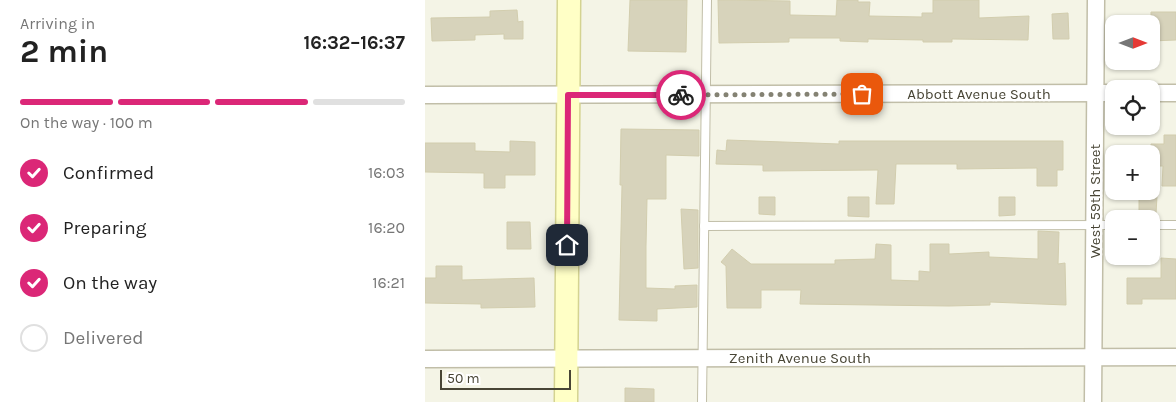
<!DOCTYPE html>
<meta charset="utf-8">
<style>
:root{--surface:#fff;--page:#f2f2f2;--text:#222;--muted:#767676;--line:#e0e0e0;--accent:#db2777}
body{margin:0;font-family:Karla,sans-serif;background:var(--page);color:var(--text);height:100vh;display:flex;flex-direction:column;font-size:19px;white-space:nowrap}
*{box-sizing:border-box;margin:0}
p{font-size:16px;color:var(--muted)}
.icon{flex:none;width:28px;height:28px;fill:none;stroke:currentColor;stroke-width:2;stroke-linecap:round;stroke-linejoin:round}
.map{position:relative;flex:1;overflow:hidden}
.drawer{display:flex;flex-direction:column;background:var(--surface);width:425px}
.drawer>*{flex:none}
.needle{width:32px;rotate:90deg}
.buttons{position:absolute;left:680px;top:15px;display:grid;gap:10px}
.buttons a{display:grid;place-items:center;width:55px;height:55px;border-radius:10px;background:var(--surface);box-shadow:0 1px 4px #0004;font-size:25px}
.scale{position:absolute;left:15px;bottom:12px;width:131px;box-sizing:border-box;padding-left:5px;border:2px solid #484535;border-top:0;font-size:14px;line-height:18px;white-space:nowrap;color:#484535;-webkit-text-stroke:4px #fff;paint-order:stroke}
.pin{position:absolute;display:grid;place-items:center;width:42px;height:42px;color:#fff;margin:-21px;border-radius:10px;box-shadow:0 2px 8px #0006}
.courier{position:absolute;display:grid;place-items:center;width:50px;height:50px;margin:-25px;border:4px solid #db2777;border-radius:50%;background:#fff;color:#222;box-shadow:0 1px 6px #0007}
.head em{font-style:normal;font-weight:700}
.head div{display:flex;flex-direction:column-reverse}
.head{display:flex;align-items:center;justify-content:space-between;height:85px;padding:0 20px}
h1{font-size:32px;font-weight:700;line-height:38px}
.bar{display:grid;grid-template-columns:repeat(4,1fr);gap:8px 5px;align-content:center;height:60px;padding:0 20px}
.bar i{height:6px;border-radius:4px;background:var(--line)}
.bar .on{background:var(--accent)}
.bar p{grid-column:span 4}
ol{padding:0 20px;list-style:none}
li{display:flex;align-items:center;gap:15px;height:55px}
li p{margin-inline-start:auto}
li .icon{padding:5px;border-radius:50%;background:var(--accent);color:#fff;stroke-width:4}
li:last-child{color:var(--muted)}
li i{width:28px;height:28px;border:2px solid var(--line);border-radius:50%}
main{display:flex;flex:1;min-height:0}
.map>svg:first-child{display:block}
</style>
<main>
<section class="drawer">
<div class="head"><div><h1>2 min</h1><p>Arriving in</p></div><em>16:32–16:37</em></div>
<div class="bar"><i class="on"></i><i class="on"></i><i class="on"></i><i></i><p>On the way · 100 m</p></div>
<ol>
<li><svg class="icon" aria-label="check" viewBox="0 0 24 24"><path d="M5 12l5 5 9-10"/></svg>Confirmed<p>16:03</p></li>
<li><svg class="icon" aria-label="check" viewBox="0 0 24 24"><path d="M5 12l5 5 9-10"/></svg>Preparing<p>16:20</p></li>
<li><svg class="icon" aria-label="check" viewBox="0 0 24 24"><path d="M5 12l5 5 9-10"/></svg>On the way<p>16:21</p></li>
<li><i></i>Delivered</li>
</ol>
</section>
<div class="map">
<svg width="751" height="402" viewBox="0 0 751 402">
<rect width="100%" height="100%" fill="#f4f4e6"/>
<!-- building -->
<g fill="#d7d3bb" stroke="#d2cdae">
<path d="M205,0H262L261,52L203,51Z"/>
<path d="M293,0L365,1V15L411,16L412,0H433V2H445L444,16L497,17V13H508V0H554V18L604,16L603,40L527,39V42H498V40L443,39V42L415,41V38H364V42L294,43Z"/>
<path d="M92,10L93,22L98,21V39H79V34L50,35V40L7,41L6,18L65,17V11Z"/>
<path d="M726,12H751V40L726,41Z"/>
<path d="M643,13L644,39H628L627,14Z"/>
<path d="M196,129L274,130V156L241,155V199H222L221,246V288L250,289V286L272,285V307L232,309V321L194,320L197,185H195Z"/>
<path d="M739,135H751V186H737L738,166H726V144H739Z"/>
<path d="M302,140L414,144V141H638V170H632V186H612V168L532,169V164H471L469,204H451L453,170L338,171V165L291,164L292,150L301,151Z"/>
<path d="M85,141L110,142V175H80V188H59V173L0,172V143H50V151L85,152Z"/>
<path d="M714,196H732L731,214L714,213Z"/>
<path d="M334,197H350V215L334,214Z"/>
<path d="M423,197H444V217L423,216Z"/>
<path d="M574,197H590V215L574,216Z"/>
<path d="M256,209L273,210V268L259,269Z"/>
<path d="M82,222H105L106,249H82Z"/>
<path d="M613,231L634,232L633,264L640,263L641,305L565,302V305L524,306L375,304L376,290H336V308H302L301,266L296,262L307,249L326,264H410V260L450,259L451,244L466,245V280L494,281V271L505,272V244H524V254L564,252V257L613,259Z"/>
<path d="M736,258L751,259V299H717V304H702V278H736Z"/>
<path d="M11,266H37V280L109,278L110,307L56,308V304L0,303V278H11Z"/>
<path d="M200,388L229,389V402H200Z"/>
</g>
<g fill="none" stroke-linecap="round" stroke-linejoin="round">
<defs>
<g id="lane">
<path d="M726,225H751"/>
<path d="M279,226L689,225"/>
<path d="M277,402L282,0"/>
</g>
<g id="street">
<path d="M726,93H751"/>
<path d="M0,95L689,93"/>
<path d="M0,359L751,357"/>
<path d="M668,402L671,0"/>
</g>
<path id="secondary" d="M141,402L144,0"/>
</defs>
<!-- lane casing -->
<use href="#lane" stroke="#c1bea8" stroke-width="10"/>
<!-- street casing -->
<use href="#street" stroke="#c1bea8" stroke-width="19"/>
<!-- secondary casing -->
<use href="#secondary" stroke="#d4d391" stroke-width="25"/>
<!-- lane -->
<use href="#lane" stroke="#fff" stroke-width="8"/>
<!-- street -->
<use href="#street" stroke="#fff" stroke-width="16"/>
<!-- secondary -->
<use href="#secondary" stroke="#ffffc6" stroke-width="22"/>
</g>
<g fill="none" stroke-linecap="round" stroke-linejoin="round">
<!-- done -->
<path stroke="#848273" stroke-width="5" stroke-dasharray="0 9" d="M256,95L437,94"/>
<!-- route -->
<path stroke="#db2777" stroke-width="6" d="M142,245L143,95H256"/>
</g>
<g text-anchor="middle" stroke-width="4.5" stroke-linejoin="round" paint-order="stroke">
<!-- street labels -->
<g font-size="15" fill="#484535" stroke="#fff">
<text x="554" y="99">Abbott Avenue South</text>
<text transform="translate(670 201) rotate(-90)" y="5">West 59th Street</text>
<text x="375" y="363">Zenith Avenue South</text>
</g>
</g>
</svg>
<div class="buttons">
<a><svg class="needle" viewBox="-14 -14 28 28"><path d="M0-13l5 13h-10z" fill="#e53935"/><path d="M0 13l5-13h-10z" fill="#767676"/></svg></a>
<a><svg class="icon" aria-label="locate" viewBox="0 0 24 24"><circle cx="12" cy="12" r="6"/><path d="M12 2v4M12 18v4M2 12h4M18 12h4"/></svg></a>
<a>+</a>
<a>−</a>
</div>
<div class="scale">50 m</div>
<div class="pin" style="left:437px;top:94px;background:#ea580c"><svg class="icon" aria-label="bag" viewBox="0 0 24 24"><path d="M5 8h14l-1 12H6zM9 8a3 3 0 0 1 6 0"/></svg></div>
<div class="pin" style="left:142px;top:245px;background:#1f2937"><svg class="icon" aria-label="home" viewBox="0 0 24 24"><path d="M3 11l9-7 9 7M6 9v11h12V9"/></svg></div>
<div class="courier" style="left:256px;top:95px"><svg class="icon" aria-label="bike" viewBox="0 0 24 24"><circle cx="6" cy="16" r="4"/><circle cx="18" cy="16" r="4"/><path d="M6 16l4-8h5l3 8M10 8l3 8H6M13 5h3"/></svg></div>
</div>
</main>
